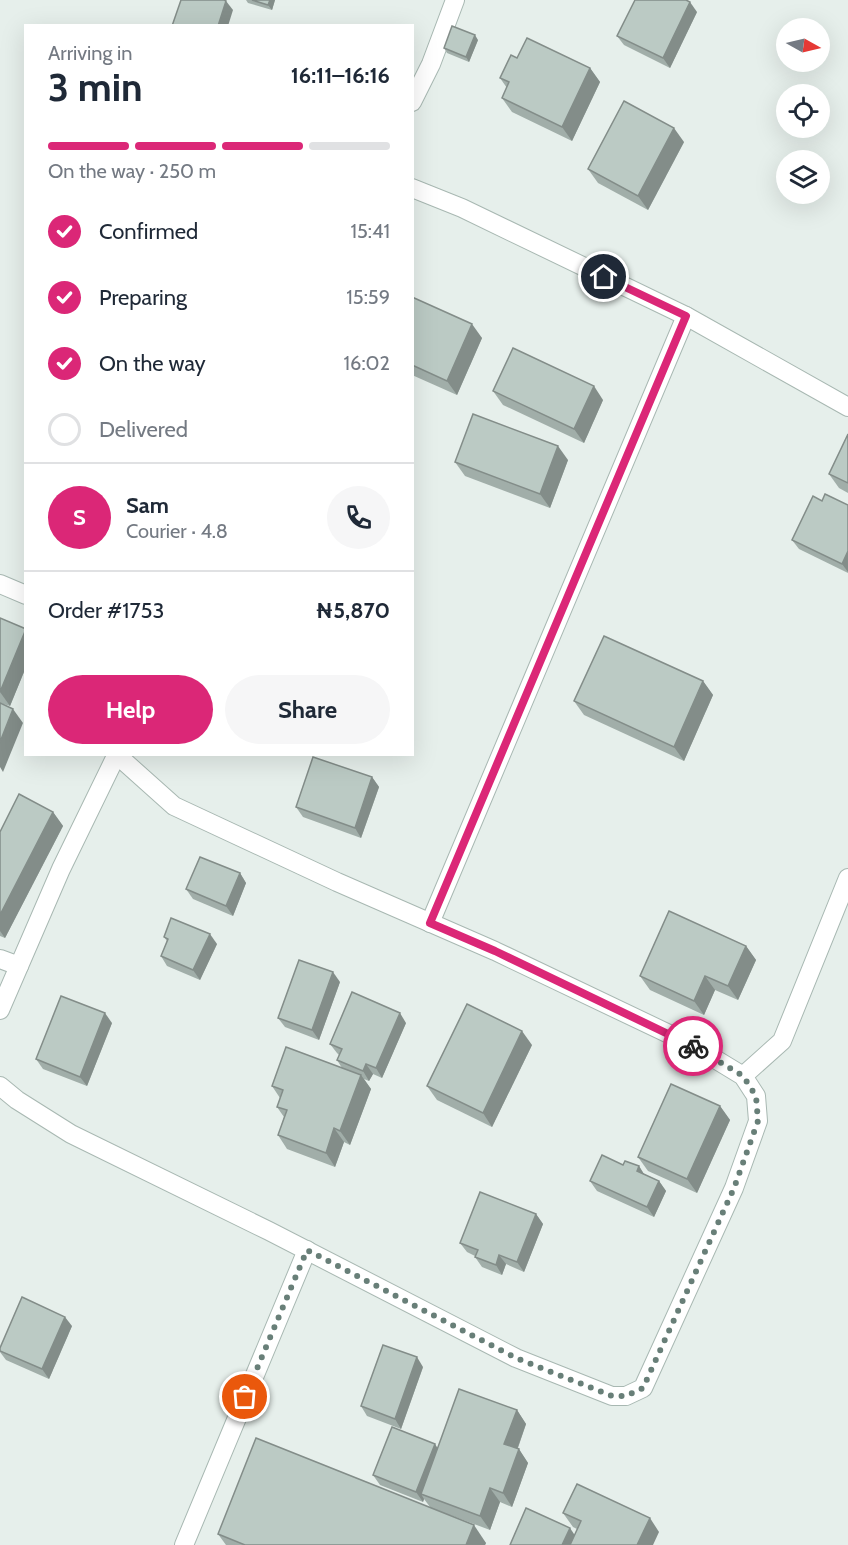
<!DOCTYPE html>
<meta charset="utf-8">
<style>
:root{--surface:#fff;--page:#f6f6f7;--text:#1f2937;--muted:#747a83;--line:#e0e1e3;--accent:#db2777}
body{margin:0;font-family:Cabin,sans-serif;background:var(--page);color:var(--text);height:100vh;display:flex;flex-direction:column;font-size:22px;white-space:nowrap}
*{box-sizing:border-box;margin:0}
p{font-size:20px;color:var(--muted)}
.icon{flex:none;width:33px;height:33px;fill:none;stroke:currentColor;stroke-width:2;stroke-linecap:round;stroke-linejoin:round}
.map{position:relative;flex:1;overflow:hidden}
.sheet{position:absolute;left:24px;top:24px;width:390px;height:732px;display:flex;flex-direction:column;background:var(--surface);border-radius:0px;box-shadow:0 6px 24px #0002}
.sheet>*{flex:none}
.needle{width:39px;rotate:98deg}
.buttons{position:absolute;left:776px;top:18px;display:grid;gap:12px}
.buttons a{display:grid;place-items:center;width:54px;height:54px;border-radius:50%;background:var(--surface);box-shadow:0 6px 24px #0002;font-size:30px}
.pin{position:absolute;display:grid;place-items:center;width:51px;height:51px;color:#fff;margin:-26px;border:3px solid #fff;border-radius:50%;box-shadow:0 2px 6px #0007}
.courier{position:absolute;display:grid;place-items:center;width:60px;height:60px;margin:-30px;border:4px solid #db2777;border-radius:50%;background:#fff;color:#222;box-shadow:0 2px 8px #0007}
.headline em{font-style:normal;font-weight:800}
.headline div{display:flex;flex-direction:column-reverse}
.headline{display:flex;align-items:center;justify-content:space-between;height:102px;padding:0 24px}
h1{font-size:39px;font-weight:800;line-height:45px}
.bar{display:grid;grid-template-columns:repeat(4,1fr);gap:9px 6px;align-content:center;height:72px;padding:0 24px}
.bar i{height:8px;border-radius:4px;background:var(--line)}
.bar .active{background:var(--accent)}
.bar p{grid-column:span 4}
.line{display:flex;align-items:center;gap:15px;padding:0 24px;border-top:2px solid var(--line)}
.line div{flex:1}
.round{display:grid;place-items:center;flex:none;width:63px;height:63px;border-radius:32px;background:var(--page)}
ol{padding:0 24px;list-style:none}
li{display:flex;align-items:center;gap:18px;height:66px}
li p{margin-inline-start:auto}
li .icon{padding:6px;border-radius:50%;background:var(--accent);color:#fff;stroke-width:4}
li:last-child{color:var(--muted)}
li i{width:33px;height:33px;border:3px solid var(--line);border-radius:50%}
.action{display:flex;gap:12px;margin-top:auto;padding:12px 24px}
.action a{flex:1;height:69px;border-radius:36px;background:var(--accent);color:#fff;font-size:24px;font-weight:800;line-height:69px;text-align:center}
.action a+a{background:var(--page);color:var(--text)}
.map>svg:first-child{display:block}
</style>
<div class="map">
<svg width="848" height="1545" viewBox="0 0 848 1545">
<rect width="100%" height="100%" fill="#e6efeb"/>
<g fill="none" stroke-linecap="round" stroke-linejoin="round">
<defs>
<g id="street">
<path d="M412,102L431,64L455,0"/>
<path d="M412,188L462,208L686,316L848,407"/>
<path d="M0,584L26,595"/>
<path d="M430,923L686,316"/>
<path d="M0,959L19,966"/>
<path d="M0,1010L61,869L117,754"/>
<path d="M743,1076L782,1041L848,878"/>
<path d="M0,1086L17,1100L71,1134L269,1231L516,1358L612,1396H626L643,1388L734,1188L758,1121L756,1096L743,1076L692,1045L495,951L337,882L174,806L117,755"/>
<path d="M184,1545L307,1250"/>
</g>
</defs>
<!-- street casing -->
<use href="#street" stroke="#a8b8b2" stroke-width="20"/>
<!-- street -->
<use href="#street" stroke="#fff" stroke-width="18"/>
</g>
<!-- wall -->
<g fill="#a1aea9">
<path d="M246,0H275L272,10L248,3Z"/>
<path d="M697,12L670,68L624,45L617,36Z"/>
<path d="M478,40L469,62L447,53L444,48Z"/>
<path d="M517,58L590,68L600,82L572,141L512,112L502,98L507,88L500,78Z"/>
<path d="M684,142L648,210L598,183L588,169Z"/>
<path d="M412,297L482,338L457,395L412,375Z"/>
<path d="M493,391L603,400L584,443L503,405Z"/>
<path d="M848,434V493L839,488L829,474Z"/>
<path d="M568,460L550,508L465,476L455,462Z"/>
<path d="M822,501L848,505V573L799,549L792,540Z"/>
<path d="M0,618L26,629V667L10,706L0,703Z"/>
<path d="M703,681L713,695L684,761L584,715L574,701Z"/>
<path d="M372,777L379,787L361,838L303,817L296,807Z"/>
<path d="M53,812L63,826L5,938L0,936V832Z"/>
<path d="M240,873L246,883L233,916L193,899L186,889Z"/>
<path d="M164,937L217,944L200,980L167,966L161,956L167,941Z"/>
<path d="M746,946L756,960L738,1000L715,990L704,1015L650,990L640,976Z"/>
<path d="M340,982L319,1040L285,1027L278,1018Z"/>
<path d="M112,1023L87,1086L43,1069L36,1059Z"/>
<path d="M406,1023L382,1078L373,1074L369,1081L364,1079L371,1089L350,1145L344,1142L335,1167L287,1149L278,1135L284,1117L277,1107L280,1098L272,1086L342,1068L337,1060L339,1055L337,1053L330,1044Z"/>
<path d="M532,1045L492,1127L437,1100L427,1086Z"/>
<path d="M720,1106L730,1120L697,1193L648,1171L638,1157Z"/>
<path d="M623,1165L639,1166L644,1174L659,1181L666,1191L654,1217L597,1191L590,1181Z"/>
<path d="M536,1214L543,1224L524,1272L506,1264L502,1275L482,1267L475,1257V1256L467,1252L460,1243Z"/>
<path d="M72,1326L49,1379L6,1360L0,1352V1348Z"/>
<path d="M423,1367L401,1429L367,1416L361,1406Z"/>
<path d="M517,1410L526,1424L518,1448L528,1463L512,1507L500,1502L490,1530L450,1515L486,1543L485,1545H226L218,1534L430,1507L424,1499L423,1502L380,1485L373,1475L435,1444L437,1448Z"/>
<path d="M563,1513L659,1532L575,1535L577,1529L573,1527Z"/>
</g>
<!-- shaded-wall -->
<g fill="#838d89">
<path d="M270,0H275L272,10L268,5Z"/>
<path d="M226,1L233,10L228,26H218Z"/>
<path d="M690,2L697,12L670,68L663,58Z"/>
<path d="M475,35L478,40L469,62L466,57Z"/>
<path d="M590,68L600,82L572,141L562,127Z"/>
<path d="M674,128L684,142L648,210L638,196Z"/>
<path d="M472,324L482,338L457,395L447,381Z"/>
<path d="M594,386L603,400L584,443L574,429Z"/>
<path d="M558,446L568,460L550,508L540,494Z"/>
<path d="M848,551V572L842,564Z"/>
<path d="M26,629V667L10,706L0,692Z"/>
<path d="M703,681L713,695L684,761L674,747Z"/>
<path d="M13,709L23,723L3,772L0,767V742Z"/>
<path d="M372,777L379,787L361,838L355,828Z"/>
<path d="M53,812L63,826L5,938L0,931V915Z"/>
<path d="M240,873L246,883L233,916L226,906Z"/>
<path d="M210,934L217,944L200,980L193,970Z"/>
<path d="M746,946L756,960L738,1000L728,986Z"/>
<path d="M333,972L340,982L319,1040L312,1030Z"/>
<path d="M705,976L715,990L704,1015L694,1001Z"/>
<path d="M105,1013L112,1023L87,1086L80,1077Z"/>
<path d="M400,1013L406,1023L382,1078L376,1068Z"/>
<path d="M522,1031L532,1045L492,1127L483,1113Z"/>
<path d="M366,1064L373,1074L369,1081L363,1071Z"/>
<path d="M361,1075L371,1089L350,1145L340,1131Z"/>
<path d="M720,1106L730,1120L697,1193L687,1179Z"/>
<path d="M334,1128L344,1142L335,1167L326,1153Z"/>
<path d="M639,1166L645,1176L637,1171Z"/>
<path d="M659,1181L666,1191L654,1217L647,1207Z"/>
<path d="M536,1214L543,1224L524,1272L517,1262Z"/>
<path d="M499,1255L506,1264L502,1275L496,1265Z"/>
<path d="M65,1317L72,1326L49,1379L42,1369Z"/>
<path d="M417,1357L423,1367L401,1429L395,1419Z"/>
<path d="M517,1410L526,1424L514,1458L504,1444Z"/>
<path d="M435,1444L441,1454L421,1494L424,1499L423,1502L416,1492Z"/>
<path d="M519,1449L528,1463L512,1507L503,1493Z"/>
<path d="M490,1488L500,1502L490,1530L480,1516Z"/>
<path d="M650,1518L659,1532L653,1545H637Z"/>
<path d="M474,1525L486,1543L485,1545H466Z"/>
<path d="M570,1528L576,1537L573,1545H562Z"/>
</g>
<!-- building -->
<g fill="#bbcac4" stroke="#838d89" stroke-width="1.5">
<path d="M181,0H224L226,1L218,26H172Z"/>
<path d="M252,0H270L268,5Z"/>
<path d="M635,0H686L690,2L663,58L617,36Z"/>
<path d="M452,26L475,35L466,57L444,48Z"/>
<path d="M527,38L590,68L562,127L502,98L509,82L500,78L511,55L517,58Z"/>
<path d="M624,101L674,128L638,196L588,169Z"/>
<path d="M412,297L472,324L447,381L412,365Z"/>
<path d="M513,348L594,386L574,429L493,391Z"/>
<path d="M473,414L558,446L540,494L455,462Z"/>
<path d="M848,434V483L829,474Z"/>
<path d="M825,494L848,505V551L842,564L792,540L813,496L822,501Z"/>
<path d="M0,618L26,629L0,692Z"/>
<path d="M604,636L703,681L674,747L574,701Z"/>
<path d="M0,703L13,709L0,742Z"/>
<path d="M313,757L372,777L355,828L296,807Z"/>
<path d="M19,794L53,812L0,915V832Z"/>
<path d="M200,857L240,873L226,906L186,889Z"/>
<path d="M669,911L746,946L728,986L705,976L694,1001L640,976Z"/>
<path d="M171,918L210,934L193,970L161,956L168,939L164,937Z"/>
<path d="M299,960L333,972L312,1030L278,1018Z"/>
<path d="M352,992L400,1013L376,1068L366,1064L363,1071L337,1060L342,1049L330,1044Z"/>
<path d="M61,996L105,1013L80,1077L36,1059Z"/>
<path d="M467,1004L522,1031L483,1113L427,1086Z"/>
<path d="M286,1047L361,1075L340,1131L334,1128L326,1153L278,1135L287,1110L277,1107L283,1090L272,1086Z"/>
<path d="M671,1084L720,1106L687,1179L638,1157Z"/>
<path d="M602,1155L623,1165L625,1161L639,1166L637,1171L659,1181L647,1207L590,1181Z"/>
<path d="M480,1192L536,1214L517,1262L499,1255L496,1265L475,1257L478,1250L460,1243Z"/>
<path d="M22,1297L65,1317L42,1369L0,1351V1348Z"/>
<path d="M383,1345L417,1357L395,1419L361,1406Z"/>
<path d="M459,1389L517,1410L504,1444L519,1449L503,1493L490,1488L480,1516L421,1494Z"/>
<path d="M392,1427L435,1444L416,1492L373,1475Z"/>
<path d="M256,1438L474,1525L466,1545H245L218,1534Z"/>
<path d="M577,1484L650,1518L637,1545H570L581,1521L563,1513Z"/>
<path d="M526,1508L570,1528L562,1545H510Z"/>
</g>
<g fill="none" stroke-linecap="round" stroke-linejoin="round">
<!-- done -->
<path stroke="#687f78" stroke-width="6" stroke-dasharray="0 10.8" d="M245,1397L307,1250L516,1358L612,1396H626L643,1388L734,1188L758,1121L756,1096L743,1076L693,1046"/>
<!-- route -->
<path stroke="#db2777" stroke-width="8" d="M604,277L686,316L430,923L495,951L693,1046"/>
</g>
</svg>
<div class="buttons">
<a><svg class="needle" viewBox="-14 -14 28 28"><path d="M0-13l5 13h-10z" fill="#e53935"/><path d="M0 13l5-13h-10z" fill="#747a83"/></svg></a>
<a><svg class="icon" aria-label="locate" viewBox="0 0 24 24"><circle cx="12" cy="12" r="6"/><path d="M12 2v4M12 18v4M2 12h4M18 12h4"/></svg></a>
<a><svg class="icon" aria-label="layers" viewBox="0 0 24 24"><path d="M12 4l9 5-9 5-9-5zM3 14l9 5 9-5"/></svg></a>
</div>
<div class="pin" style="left:245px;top:1397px;background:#ea580c"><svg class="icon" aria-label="bag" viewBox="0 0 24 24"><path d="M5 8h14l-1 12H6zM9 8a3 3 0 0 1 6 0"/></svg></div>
<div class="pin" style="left:604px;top:277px;background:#1f2937"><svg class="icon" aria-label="home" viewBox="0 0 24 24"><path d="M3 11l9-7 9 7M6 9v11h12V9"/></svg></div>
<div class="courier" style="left:693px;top:1046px"><svg class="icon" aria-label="bike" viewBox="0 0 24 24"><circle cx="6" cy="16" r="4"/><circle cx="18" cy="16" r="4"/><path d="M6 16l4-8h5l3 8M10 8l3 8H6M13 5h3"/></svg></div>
<section class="sheet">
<div class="headline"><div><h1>3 min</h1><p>Arriving in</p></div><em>16:11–16:16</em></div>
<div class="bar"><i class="active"></i><i class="active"></i><i class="active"></i><i></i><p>On the way · 250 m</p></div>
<ol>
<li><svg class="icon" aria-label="check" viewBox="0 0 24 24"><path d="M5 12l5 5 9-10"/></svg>Confirmed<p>15:41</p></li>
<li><svg class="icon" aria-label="check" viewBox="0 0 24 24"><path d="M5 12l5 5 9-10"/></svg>Preparing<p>15:59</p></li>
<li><svg class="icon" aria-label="check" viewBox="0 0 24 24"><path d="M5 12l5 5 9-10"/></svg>On the way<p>16:02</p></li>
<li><i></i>Delivered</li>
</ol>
<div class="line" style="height:108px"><b class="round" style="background:var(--accent);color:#fff">S</b><div><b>Sam</b><p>Courier · 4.8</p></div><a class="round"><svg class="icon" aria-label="phone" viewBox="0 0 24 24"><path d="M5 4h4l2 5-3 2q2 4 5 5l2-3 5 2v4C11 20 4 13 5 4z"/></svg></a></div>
<div class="line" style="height:78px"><div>Order #1753</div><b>₦5,870</b></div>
<div class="action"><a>Help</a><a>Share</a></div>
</section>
</div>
